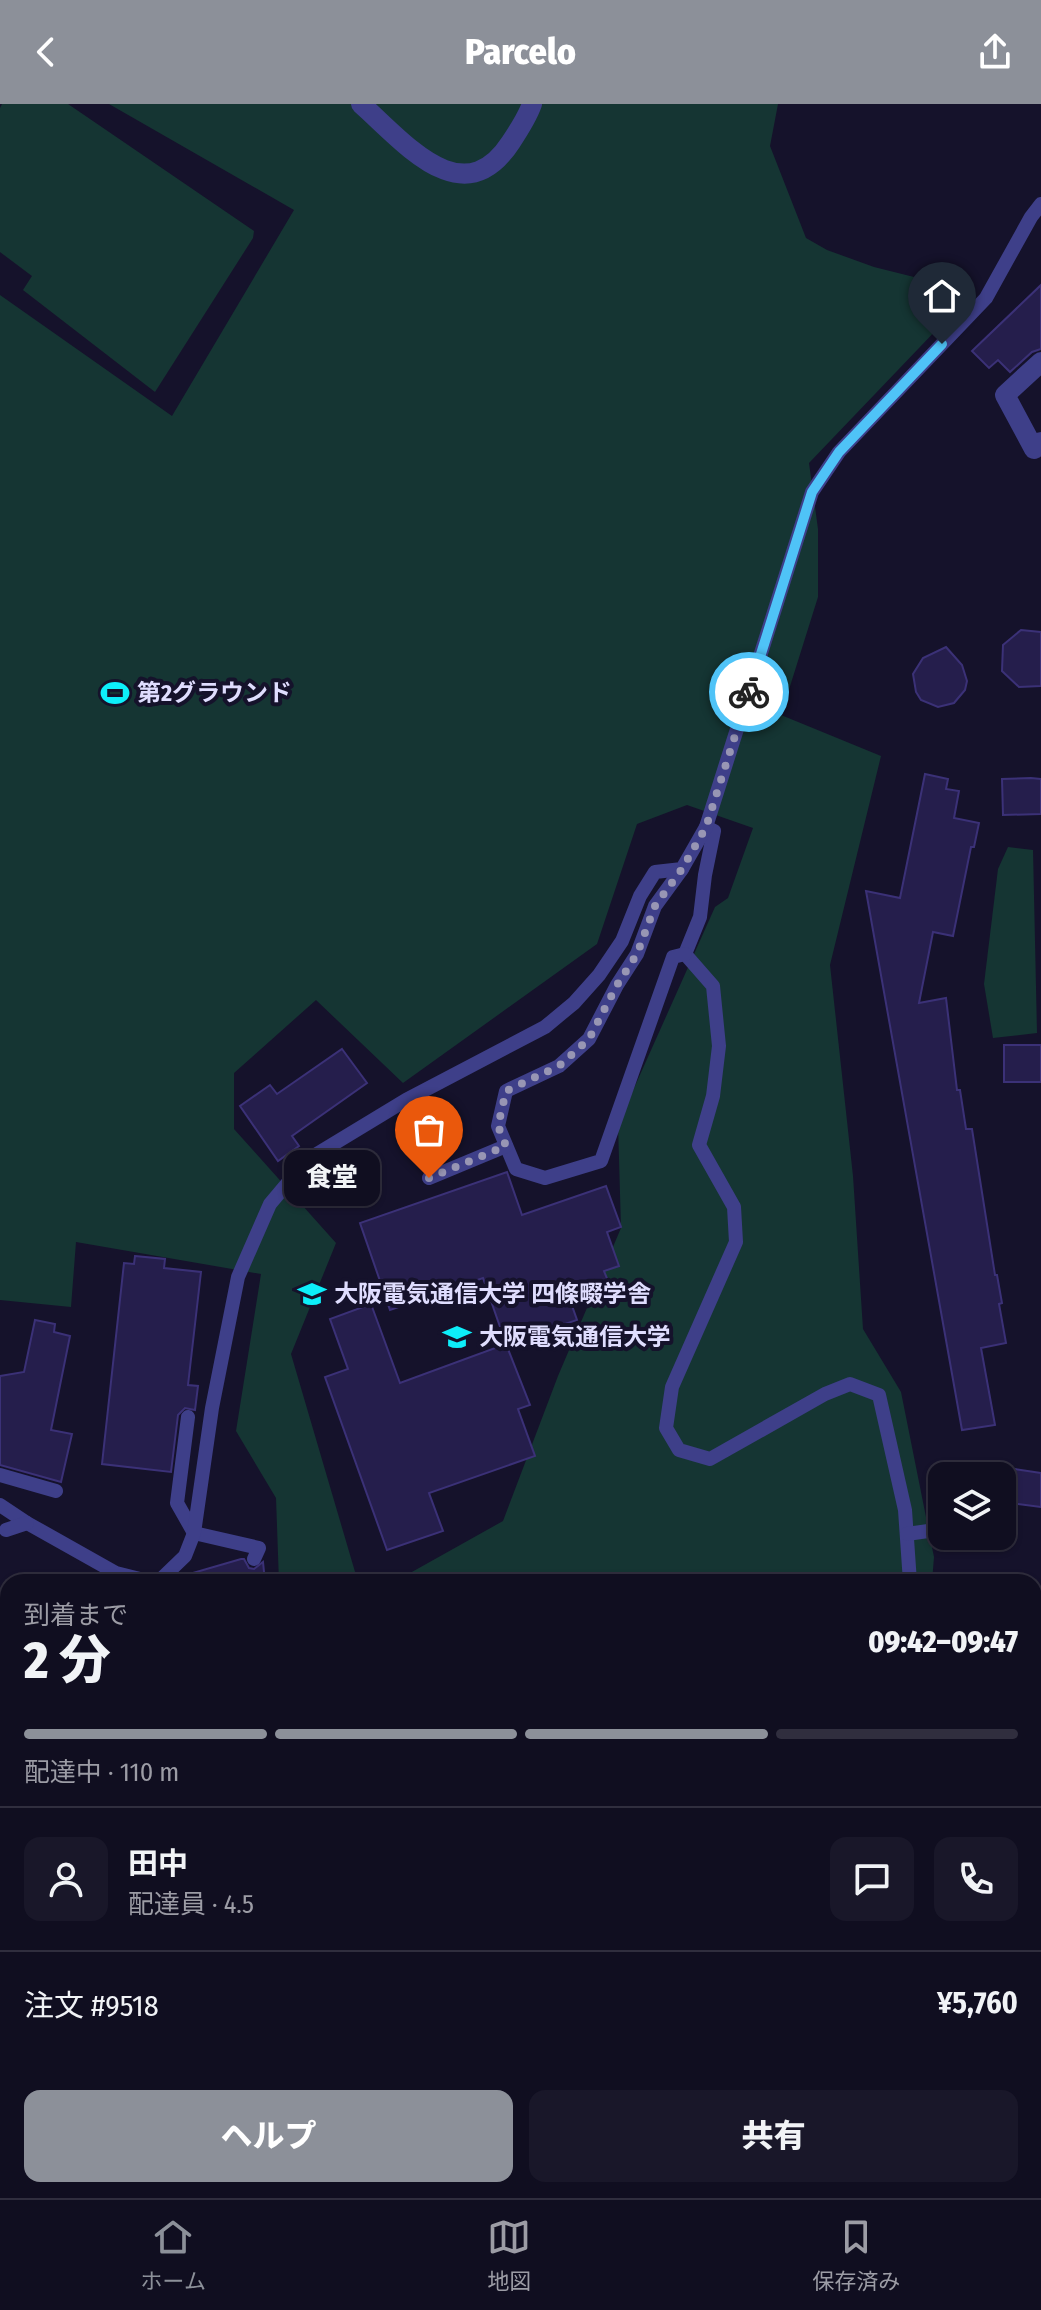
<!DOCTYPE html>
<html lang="ja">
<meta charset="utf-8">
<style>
:root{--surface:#100e20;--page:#191729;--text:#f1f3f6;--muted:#9c9ca5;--line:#302e3e;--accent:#8c9099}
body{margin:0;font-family:"Fira Sans Condensed","Noto Sans JP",sans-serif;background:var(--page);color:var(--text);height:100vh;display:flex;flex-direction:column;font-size:30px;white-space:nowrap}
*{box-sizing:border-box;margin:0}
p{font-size:26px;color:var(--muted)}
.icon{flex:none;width:44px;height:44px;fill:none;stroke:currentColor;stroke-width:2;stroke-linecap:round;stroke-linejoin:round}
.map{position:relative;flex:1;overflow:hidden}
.drawer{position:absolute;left:0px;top:1470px;width:1042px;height:624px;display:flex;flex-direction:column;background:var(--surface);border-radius:24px 24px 0 0;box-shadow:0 2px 6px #0004,0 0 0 2px var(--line)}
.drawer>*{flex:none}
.fabs{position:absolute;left:928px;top:1358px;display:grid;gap:16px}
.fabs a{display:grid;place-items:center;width:88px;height:88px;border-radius:16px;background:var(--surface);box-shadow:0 2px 6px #0004,0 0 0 2px var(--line);font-size:40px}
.pin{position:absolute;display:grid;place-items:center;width:68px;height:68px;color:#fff;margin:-82px -34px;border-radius:50% 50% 50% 0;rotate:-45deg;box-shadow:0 0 8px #0007}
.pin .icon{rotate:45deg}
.courier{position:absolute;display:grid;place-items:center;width:80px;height:80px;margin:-40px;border:6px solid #4fc3f7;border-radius:50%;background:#fff;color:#222;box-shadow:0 2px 10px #0007}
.bubble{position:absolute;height:56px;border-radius:16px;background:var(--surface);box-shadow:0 2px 6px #0004,0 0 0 2px var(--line);font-size:26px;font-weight:800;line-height:56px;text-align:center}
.summary em{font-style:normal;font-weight:800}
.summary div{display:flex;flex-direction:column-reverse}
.summary{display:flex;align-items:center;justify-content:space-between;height:136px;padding:0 24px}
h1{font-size:52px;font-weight:800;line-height:60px}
.bar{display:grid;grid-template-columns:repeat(4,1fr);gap:12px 8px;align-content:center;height:96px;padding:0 24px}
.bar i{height:10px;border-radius:6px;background:var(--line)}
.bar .on{background:var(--accent)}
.bar p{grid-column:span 4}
.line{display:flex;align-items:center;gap:20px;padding:0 24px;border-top:2px solid var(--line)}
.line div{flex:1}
.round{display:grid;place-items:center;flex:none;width:84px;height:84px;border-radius:16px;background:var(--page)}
.cta{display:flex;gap:16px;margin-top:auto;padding:16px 24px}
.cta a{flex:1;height:92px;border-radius:16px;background:var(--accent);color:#fff;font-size:32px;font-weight:800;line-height:92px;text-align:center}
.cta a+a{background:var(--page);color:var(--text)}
header{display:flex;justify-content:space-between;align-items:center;height:104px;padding:0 24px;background:var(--accent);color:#fff;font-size:36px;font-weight:800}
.menu{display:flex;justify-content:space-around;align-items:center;height:112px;border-top:2px solid var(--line);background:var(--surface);font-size:22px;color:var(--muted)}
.menu a{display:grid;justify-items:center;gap:4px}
.menu .on{color:var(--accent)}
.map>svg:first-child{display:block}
</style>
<header><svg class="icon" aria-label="back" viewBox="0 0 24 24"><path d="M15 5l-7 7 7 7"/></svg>Parcelo<svg class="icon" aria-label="share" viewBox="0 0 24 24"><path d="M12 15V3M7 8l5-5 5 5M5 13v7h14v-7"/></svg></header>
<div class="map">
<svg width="1041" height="2094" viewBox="0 0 1041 2094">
<rect width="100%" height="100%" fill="#15122b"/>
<!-- green -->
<g fill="#153533">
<path d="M2,0H68L254,127L253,134L155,288L23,186L32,172L0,148V4Z"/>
<path d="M109,0H778L770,42L806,134L827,146L874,163L946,181L941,221L809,359L818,425V493L781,611L881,652L830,861L853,1072L863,1225L901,1288L934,1453L932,1478H394L503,1417L558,1272L621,1124L618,1020L715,803L728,794L753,724L687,701L637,720L597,840L403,979L316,896L234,969V1025L336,1139L291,1250L358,1478H279L276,1394L236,1327L261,1170L76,1138L71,1203L0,1196V191L172,312L294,106Z"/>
<path d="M1008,743L1033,746L1037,929L993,934L984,880L998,765Z"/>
<path d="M0,1739L8,1741V2086H341L338,2094H0Z"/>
</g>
<!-- building -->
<g fill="#251e4c" stroke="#3b3177" stroke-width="2">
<path d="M1041,181V245L1032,248L1010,268L998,256L989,264L972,247Z"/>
<path d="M1021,526L1041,528V582L1019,583L1002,567L1003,541Z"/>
<path d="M946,543L962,561L967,577L965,586L954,599L938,603L921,596L916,588L913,570L923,554Z"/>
<path d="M925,670L948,675L946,685L959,687L954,714L979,719L974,743H971L953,832L933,828L919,899L946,894L957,986H960L966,1025H972L995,1171H997L1002,1199L999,1200L1006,1239L981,1244L995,1321L962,1326L866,787L900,794Z"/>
<path d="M1031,674L1041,675V710L1003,711L1002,675Z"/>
<rect x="1004" y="941" width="37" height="37"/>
<path d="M342,945L367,979L292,1032L299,1042L278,1057L240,1002L270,981L277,990Z"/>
<path d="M507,1068L522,1111L606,1082L621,1123L607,1128L619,1162L604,1167L610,1182L570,1196L577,1216L506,1240L483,1174L390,1206L360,1119Z"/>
<path d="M135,1152L165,1155L164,1164L201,1168L188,1281L198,1282L195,1306L185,1304L178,1311L171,1368L102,1360L124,1159L134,1160Z"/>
<path d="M371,1200L400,1279L506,1240L530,1301L518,1305L535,1352L429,1389L443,1427L387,1446L325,1273L348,1265L330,1215Z"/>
<path d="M35,1216L55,1220L54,1228L70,1232L51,1326L72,1330L61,1378L0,1361V1272L24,1268Z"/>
<path d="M1002,1363L1041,1369V1403L1002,1398Z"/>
<path d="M241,1455H244L249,1464L254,1465L263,1458L265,1478H179V1473Z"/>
</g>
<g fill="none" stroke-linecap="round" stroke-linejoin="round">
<!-- service -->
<g stroke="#3e3f89" stroke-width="14">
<path d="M706,723L714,727L705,771L700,813L685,850L713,882L719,942L713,992L699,1041L734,1103L736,1138L672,1283L666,1324L679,1346L710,1355L825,1290L850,1280L879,1291L905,1406L910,1478"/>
<path d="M682,765L655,802L637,850L617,881L589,935L559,962L506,987L498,1022L516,1065L545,1074L601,1057L673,853L685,850"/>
<path d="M429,1074L506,1042"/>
<path d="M188,1313L177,1399L194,1429L259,1444L254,1455"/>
<path d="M0,1371L56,1387"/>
<path d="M0,1401L27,1419L116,1469L152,1478"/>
<path d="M6,1426L27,1419"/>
<path d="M907,1430L942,1425"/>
<path d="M158,1478L185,1452L194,1429L212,1304L238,1173L270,1100L307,1056L406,996L545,923L574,899L599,871L622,837L640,792L655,768L682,765L706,723L812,388L839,348L986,194L1031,113L1041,100"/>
<path d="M1034,1553L1041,1554"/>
</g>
<!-- minor -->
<g stroke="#3e3f89" stroke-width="20">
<path d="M361,0C404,38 463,112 511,38C519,26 527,14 532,0"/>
<path d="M1041,258L1005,291L1034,345L1041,338"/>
<path d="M1034,1655L1041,1656"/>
<path d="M1034,1824L1041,1840"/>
<path d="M1034,1881L1041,1879"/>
<path d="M1034,2027L1041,2023"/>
<path d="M631,2086L635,2094"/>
<path d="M759,2086L763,2094"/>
<path d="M908,2094L923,2086"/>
</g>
</g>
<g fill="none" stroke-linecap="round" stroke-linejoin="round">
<!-- done -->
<path stroke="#9896b4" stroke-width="8" stroke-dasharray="0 14.4" d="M429,1074L506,1042L498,1022L506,987L559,962L589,935L617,881L637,850L655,802L682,765L706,723L749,588"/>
<!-- route -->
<path stroke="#4fc3f7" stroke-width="10" d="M749,588L812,388L839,348L942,240"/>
</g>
<!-- icons -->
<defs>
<symbol id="stadium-bare" viewBox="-9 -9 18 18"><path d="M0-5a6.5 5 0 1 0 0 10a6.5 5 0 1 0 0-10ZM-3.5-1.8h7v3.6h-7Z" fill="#0deefa" stroke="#15122b" stroke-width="2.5" paint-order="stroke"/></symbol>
<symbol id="university-bare" viewBox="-9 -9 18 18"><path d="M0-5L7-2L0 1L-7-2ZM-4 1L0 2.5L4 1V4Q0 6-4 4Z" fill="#0deefa" stroke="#15122b" stroke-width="2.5" paint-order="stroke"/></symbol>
</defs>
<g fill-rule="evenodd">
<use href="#stadium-bare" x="95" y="569" width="40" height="40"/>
<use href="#university-bare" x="292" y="1170" width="40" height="40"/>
<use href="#university-bare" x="437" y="1213" width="40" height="40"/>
</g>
<g text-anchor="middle" stroke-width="8" stroke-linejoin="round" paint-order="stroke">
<!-- poi labels -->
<g font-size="24" font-weight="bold" fill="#dfddfe" stroke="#15122b" text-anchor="start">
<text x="137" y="597">第2グラウンド</text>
<text x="334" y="1198">大阪電気通信大学 四條畷学舎</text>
<text x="479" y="1241">大阪電気通信大学</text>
</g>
</g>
</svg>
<div class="fabs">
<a><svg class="icon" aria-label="layers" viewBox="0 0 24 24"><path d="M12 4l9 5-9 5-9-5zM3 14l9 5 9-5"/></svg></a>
</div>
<div class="pin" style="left:429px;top:1074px;background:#ea580c"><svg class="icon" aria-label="bag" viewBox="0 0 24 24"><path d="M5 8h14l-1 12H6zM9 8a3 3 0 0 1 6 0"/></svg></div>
<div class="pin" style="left:942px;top:240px;background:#1f2937"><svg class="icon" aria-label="home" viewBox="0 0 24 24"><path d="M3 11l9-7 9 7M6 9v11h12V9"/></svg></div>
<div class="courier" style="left:749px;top:588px"><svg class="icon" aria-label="bike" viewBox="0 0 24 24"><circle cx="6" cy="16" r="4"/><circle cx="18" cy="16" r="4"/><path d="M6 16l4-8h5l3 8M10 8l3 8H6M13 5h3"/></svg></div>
<div class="bubble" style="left:284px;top:1046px;width:96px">食堂</div>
<section class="drawer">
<div class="summary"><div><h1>2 分</h1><p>到着まで</p></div><em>09:42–09:47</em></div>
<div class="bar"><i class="on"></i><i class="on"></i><i class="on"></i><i></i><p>配達中 · 110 m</p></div>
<div class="line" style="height:144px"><a class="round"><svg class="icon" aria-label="person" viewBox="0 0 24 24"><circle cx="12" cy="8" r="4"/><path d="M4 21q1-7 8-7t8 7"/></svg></a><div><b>田中</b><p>配達員 · 4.5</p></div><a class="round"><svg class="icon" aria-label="chat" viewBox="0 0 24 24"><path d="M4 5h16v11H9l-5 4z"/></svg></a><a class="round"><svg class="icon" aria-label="phone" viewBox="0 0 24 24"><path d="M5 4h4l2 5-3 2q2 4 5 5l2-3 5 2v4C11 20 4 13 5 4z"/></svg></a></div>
<div class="line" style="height:104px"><div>注文 #9518</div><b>¥5,760</b></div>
<div class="cta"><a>ヘルプ</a><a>共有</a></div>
</section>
</div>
<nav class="menu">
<a class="on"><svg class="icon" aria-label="home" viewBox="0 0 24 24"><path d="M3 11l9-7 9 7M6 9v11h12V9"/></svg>ホーム</a>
<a><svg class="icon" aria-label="map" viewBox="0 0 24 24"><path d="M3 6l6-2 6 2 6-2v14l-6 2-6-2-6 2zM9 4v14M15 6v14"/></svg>地図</a>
<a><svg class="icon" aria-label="saved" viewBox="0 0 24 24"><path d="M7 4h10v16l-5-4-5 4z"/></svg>保存済み</a>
</nav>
